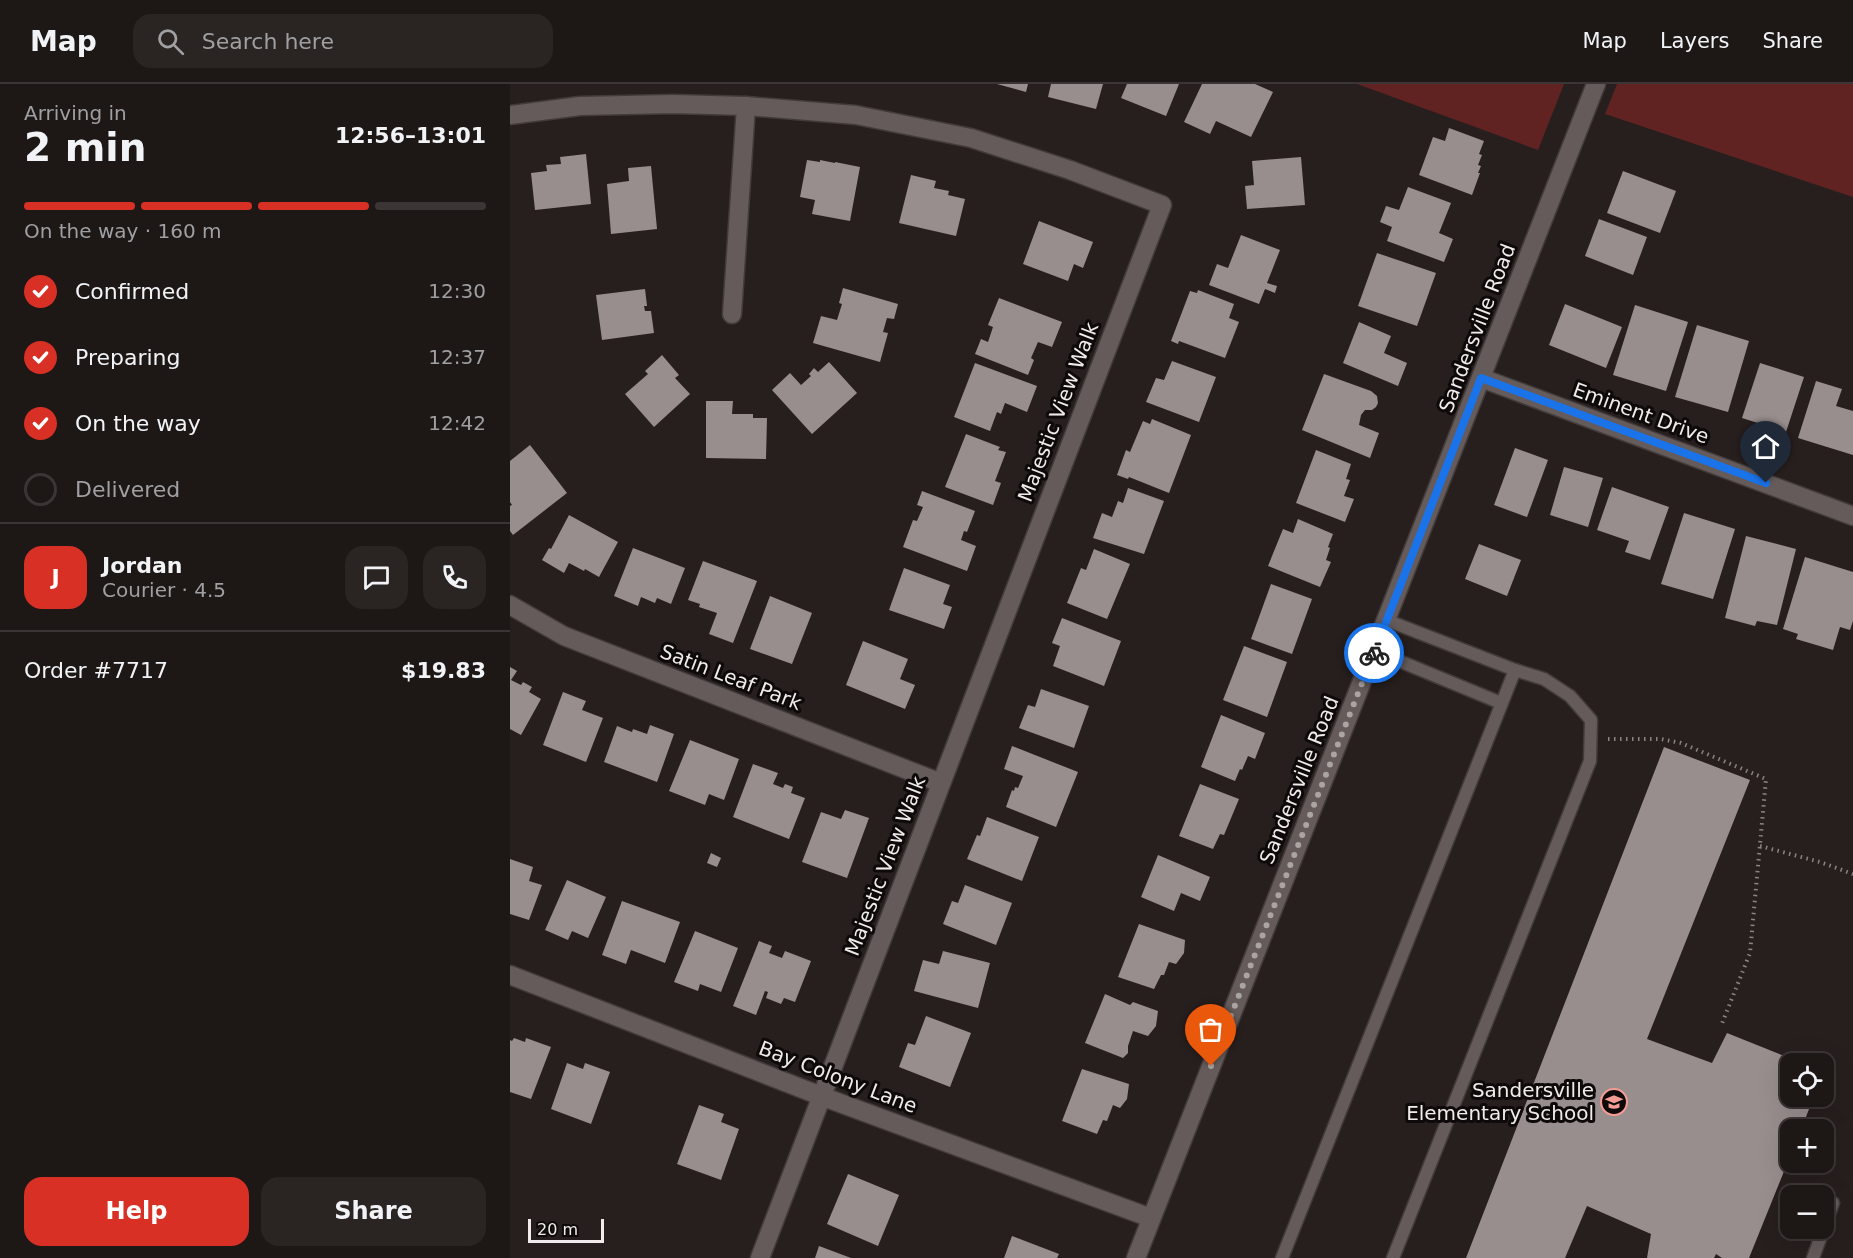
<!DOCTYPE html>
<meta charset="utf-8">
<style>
:root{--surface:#1d1716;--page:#2a2423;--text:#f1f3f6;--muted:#a09fa1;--line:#3b3635;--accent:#d93025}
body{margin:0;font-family:"DejaVu Sans",sans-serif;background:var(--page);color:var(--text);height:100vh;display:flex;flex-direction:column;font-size:22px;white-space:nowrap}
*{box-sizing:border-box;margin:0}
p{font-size:20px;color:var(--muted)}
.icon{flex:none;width:33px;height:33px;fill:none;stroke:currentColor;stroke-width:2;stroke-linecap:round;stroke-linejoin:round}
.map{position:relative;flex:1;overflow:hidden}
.side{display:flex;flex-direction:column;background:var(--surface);width:510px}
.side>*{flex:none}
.fabs{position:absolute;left:1270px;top:969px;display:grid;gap:12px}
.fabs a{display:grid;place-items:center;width:54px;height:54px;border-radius:12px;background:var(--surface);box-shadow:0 6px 24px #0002,0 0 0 2px var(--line);font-size:30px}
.scale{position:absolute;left:18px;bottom:15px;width:76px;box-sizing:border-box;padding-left:6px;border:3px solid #f1eceb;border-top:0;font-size:16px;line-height:21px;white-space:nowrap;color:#f1eceb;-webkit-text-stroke:4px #0d0a09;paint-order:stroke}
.pin{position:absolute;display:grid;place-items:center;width:51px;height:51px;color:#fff;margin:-62px -26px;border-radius:50% 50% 50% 0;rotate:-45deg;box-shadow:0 0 6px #0007}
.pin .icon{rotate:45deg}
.courier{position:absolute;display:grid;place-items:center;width:60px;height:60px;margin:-30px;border:4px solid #1a73e8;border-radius:50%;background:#fff;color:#222;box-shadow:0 2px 8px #0007}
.headline em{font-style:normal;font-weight:700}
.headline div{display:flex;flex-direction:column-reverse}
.headline{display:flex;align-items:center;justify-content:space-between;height:102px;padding:0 24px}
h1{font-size:39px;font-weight:700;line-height:45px}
.bar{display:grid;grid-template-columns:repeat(4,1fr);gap:9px 6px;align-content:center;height:72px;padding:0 24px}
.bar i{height:8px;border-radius:4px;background:var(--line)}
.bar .on{background:var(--accent)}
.bar p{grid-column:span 4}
.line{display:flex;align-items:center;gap:15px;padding:0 24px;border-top:2px solid var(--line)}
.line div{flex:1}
.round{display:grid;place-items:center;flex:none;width:63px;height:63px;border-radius:18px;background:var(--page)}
ol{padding:0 24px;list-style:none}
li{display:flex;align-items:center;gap:18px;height:66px}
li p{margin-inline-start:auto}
li .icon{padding:6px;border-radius:50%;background:var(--accent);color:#fff;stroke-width:4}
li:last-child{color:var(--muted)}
li i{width:33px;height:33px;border:3px solid var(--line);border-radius:50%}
.action{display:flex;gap:12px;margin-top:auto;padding:12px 24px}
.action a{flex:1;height:69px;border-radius:18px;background:var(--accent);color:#fff;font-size:24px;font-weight:700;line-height:69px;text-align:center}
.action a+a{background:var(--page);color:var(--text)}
header{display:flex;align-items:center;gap:36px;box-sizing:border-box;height:84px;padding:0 30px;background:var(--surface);border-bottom:2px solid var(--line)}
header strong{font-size:28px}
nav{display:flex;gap:33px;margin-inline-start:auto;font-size:21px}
.search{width:420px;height:54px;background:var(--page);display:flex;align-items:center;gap:15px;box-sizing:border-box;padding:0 21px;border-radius:18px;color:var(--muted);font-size:22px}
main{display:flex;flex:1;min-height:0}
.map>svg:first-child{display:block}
</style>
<header>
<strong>Map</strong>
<div class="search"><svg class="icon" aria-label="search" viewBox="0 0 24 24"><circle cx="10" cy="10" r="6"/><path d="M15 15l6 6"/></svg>Search here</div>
<nav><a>Map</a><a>Layers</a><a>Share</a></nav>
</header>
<main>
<section class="side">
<div class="headline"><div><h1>2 min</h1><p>Arriving in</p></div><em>12:56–13:01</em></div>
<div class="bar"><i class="on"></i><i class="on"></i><i class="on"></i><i></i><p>On the way · 160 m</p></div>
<ol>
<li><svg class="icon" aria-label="check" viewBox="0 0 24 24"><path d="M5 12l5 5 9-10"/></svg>Confirmed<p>12:30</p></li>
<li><svg class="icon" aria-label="check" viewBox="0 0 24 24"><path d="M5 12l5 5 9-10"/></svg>Preparing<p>12:37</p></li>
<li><svg class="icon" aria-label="check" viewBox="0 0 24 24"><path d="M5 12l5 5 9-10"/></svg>On the way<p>12:42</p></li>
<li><i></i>Delivered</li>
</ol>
<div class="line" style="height:108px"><b class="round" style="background:var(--accent);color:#fff">J</b><div><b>Jordan</b><p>Courier · 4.5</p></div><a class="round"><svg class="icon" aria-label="chat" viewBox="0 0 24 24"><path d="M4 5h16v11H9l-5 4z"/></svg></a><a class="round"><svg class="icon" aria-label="phone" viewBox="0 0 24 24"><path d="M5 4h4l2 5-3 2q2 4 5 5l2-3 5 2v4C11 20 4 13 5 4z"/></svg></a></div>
<div class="line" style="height:78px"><div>Order #7717</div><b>$19.83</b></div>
<div class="action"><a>Help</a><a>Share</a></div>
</section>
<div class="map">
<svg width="1343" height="1174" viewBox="0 0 1343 1174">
<rect width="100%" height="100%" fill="#271f1e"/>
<!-- green -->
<g fill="#602321">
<path d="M847,0H1054L1028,66Z"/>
<path d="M1107,0H1343V113L1095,30Z"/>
</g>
<!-- building -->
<g fill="#988e8d">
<path d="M487,0H518L516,8Z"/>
<path d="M541,0H593L586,25L538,13Z"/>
<path d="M617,0H669L656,32L611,14Z"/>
<path d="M692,0H745L763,8L741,53L706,37L700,50L674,38Z"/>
<path d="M939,44L974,57L969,70L972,71L968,81L971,82L968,89H970L962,111L909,91L923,53L935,57Z"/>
<path d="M76,70L81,120L25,126L21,89L37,87L36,81L51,80L50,73Z"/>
<path d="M791,73L795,121L737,125L735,102L744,101L742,77Z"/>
<path d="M297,76L310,78V76L325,79V78L350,83L340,137L302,130L305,116L290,113Z"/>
<path d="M141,82L147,145L101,150L97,100L119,97L118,84Z"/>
<path d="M1113,87L1166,107L1150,149L1097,129Z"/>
<path d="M401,91L426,97L424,104L439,107L438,111L455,115L446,152L389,139Z"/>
<path d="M898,103L941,119L929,149L943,155L934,178L877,157L882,143L870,138L876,122L889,126Z"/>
<path d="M1089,135L1137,153L1123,191L1075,172Z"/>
<path d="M529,137L583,158L573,184L564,180L558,197L513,180Z"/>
<path d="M731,151L770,166L757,199L767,202L765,209L755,205L749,220L699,201L707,180L718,184Z"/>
<path d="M867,169L926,189L907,242L848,222Z"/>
<path d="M333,204L388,220L384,235L377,234L373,248L378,249L370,278L303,259L311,232L327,236L332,220L329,219Z"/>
<path d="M135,205L137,222H134L135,227H141L144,249L92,256L86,211Z"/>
<path d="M688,206L724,220L719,234L729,238L715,274L669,257L668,260L661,257L680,207L687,209Z"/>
<path d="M489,214L552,238L542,263L528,258L521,274L524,276L518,291L465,270L471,255L478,258L483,243L478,241Z"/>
<path d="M1055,220L1112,243L1096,284L1039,261Z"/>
<path d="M1125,221L1178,238L1156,307L1103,291Z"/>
<path d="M849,238L881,252L874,269L897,279L888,302L833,279Z"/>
<path d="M1187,241L1239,257L1218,328L1165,313Z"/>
<path d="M152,271L169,291L165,294L180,310L144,343L115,310L138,290L135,287Z"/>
<path d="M662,277L706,293L689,338L636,318L646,294L654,296Z"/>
<path d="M319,278L347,309L302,350L262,306L280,289L291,301L301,292L299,290L304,284L308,288Z"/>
<path d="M465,279L527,302L517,328L495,319L491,330L487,328L480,347L444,333Z"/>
<path d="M1250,279L1294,293L1276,348L1232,334Z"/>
<path d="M814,290L861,307L867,312L868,319L866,323L862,326H855L851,331L849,341L869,349L860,374L792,346Z"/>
<path d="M1306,297L1332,305L1326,322L1343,327V371L1288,354Z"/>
<path d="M196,317H223L222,330H243V334H257L256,375L196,374Z"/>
<path d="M642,335L681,351L659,409L619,393L618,395L607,391L616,366L620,368L633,337L640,340Z"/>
<path d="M456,350L490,363L488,366L496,368L485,397L491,399L483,421L435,403Z"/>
<path d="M20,361L57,409L3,451L0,447V422L2,421L0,418V377Z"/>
<path d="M1005,364L1038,376L1017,433L984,421Z"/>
<path d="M806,366L841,380L836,395L840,396L834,412L844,415L835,438L786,419Z"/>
<path d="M1054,383L1093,394L1078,443L1040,431Z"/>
<path d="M1102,403L1159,423L1140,476L1115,468L1119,457L1087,446Z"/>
<path d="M618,404L654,417L634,470L583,454L592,429L602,433L608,417L613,419Z"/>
<path d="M412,407L465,427L457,448L454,447L451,456L466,462L457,487L393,463L403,436L407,437L413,423L407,421Z"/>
<path d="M1174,429L1225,445L1203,515L1151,500Z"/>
<path d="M59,431L108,458L89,493L75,485L74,487L59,479L54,489L32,476L39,464L41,465Z"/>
<path d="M788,435L823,450L818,463L820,464L816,476L821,478L810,503L758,482L773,445L783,449Z"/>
<path d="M1236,452L1286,465L1267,541L1247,537L1245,542L1215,534Z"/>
<path d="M969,460L1011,476L997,512L955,495Z"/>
<path d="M123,464L175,484L161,520L147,514L145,519L131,513L128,522L104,512Z"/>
<path d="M584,465L620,480L597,535L557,519L571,484L576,486Z"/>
<path d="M1295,473L1343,488V537L1340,546L1330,543L1323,566L1286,555L1288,550L1273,545Z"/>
<path d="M193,477L247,497L223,559L199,550L207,529L189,523L190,520L178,516Z"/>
<path d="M394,484L440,501L433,520L442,523L434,545L379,526Z"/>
<path d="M761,500L802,515L782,570L741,555Z"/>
<path d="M260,512L302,529L282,580L240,565Z"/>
<path d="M552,534L611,557L594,602L543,582L550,562L542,559Z"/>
<path d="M353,557L398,575L390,595L405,601L395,625L336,601Z"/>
<path d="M734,562L777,578L757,633L713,616Z"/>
<path d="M0,583L7,587L1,596L11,601L13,598L22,603L19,608L31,615L11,651L0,645Z"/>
<path d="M531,605L579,622L564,664L509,644L518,621L525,623Z"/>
<path d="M53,608L76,617L72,626L93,634L76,678L33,661Z"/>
<path d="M711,631L755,649L745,675L738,672L732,686L730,685L725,697L691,683Z"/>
<path d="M140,641L164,650L147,698L94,678L107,642L122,648L123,645L137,650Z"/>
<path d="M180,656L229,675L214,716L199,710L195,721L159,707Z"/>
<path d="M502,662L568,688L546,743L496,723L502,706L504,707L505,703L508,704L513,692L494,685Z"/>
<path d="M1154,663L1240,696L1137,955L1202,979L1217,949L1292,979L1281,980V1012H1304L1291,1046H1281V1070L1239,1174H1212L1206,1170L1204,1174H1137L1141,1150L1077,1122L1055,1174H956Z"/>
<path d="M243,680L268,689L263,700L273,704L275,700L283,703L281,709L295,714L279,755L223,733Z"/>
<path d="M690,700L729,715L714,751L710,750L703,765L669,752Z"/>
<path d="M335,726L359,734L337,794L292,778L311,728L331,735Z"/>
<path d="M477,733L529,753L512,797L457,775L467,751L470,752Z"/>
<path d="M201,769L211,774L207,783L197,779Z"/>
<path d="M648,771L700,793L690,817L671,809L664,827L631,813Z"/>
<path d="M0,775L23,783L19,797L32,801L19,836L0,830Z"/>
<path d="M57,796L96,813L78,854L62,847L58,856L35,846Z"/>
<path d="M455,801L502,819L486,861L433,840L442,817L448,819Z"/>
<path d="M112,817L170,838L155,879L121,866L116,880L92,871Z"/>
<path d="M629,840L675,856L674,869L666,880L659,878L654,891H651L644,905L608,893Z"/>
<path d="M185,847L228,864L211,908L190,900L188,907L164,898Z"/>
<path d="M249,857L262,862L259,869L272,874L275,867L301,877L285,918L274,914L271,920L256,914L258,908L255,907L246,931L223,922Z"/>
<path d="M433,867L480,879L468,924L404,907L413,876L429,880Z"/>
<path d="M595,910L620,921L623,918L648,927L646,942L638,952L623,947L618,962V969L613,974L575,959Z"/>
<path d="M416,932L461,949L440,1003L389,983L398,959L405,961Z"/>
<path d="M4,954L15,958L16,954L41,963L21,1015L0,1008V956L2,957Z"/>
<path d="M57,979L73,985L75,979L100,988L81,1040L41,1025Z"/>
<path d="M572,985L619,1000L617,1015L610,1024L603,1021L597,1037L593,1036L587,1050L552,1037Z"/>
<path d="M189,1021L214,1030L211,1038L229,1045L211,1096L167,1080Z"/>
<path d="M338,1090L389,1111L368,1162L317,1140Z"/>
<path d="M502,1152L549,1170L547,1174H494Z"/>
<path d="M309,1162L341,1174H305Z"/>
</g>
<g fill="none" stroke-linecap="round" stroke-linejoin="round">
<defs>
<g id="service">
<path d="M876,536L1005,586L1034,595L1060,612L1081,636L1080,677L883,1174"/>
<path d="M865,567L991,619"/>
<path d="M1314,1144L1323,1119"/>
<path d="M772,1174L1005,586"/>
<path d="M1303,1174L1314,1144"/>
</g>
<g id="minor">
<path d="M0,31L70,22L163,20L236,22L346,31L461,54L560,86L652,121L250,1174"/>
<path d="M222,230L236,22"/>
<path d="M971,294L1343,432"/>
<path d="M0,521L54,552L431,699"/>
<path d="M0,891L311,1012L641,1134"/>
</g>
<path id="tertiary" d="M626,1174L1086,0"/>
</defs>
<!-- service casing -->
<use href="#service" stroke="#413b3a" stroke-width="15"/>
<!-- minor casing -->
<use href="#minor" stroke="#413b3a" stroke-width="21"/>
<!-- tertiary casing -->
<use href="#tertiary" stroke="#413b3a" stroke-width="21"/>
<!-- path -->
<g stroke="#8b8483" stroke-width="4" stroke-dasharray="1.5 4.5" stroke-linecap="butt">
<path d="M1098,655H1151L1171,659L1256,695L1240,869L1211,942"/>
<path d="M1250,762L1310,778L1343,790"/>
</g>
<!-- service -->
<use href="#service" stroke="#645b5a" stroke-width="12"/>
<!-- minor -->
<use href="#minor" stroke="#645b5a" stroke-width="18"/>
<!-- tertiary -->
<use href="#tertiary" stroke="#645b5a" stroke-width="18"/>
</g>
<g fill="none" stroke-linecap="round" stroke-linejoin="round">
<!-- done -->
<path stroke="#aaa4a3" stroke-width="6" stroke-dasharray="0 10.8" d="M701,982L864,569"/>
<!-- route -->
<path stroke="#1a73e8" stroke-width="8" d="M864,569L971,294L1256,399"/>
</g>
<!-- icons -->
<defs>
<symbol id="school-ring" viewBox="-11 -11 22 22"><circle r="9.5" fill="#0d0a09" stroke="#f59c94" stroke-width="1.5"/><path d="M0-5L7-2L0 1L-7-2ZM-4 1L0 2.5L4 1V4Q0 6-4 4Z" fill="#f59c94"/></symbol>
</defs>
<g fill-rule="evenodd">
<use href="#school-ring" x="1089" y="1003" width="30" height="30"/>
</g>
<g text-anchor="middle" stroke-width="6" stroke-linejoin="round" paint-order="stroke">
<!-- street labels -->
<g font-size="20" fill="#f1eceb" stroke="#0d0a09">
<text transform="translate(967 244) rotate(-69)" y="7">Sandersville Road</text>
<text transform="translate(548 328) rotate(-69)" y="7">Majestic View Walk</text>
<text transform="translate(1131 329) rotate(20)" y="7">Eminent Drive</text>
<text transform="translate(221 593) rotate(21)" y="7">Satin Leaf Park</text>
<text transform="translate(789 696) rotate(-68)" y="7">Sandersville Road</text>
<text transform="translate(375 782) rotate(-69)" y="7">Majestic View Walk</text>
<text transform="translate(328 993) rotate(21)" y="7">Bay Colony Lane</text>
</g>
<!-- poi labels -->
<g font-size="20" fill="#f1eceb" stroke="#0d0a09" text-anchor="end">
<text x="1084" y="1013">Sandersville<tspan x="1084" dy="23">Elementary School</tspan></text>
</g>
</g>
</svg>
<div class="fabs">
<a><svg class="icon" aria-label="locate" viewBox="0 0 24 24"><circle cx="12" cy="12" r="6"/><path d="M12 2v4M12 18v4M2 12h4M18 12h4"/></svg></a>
<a>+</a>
<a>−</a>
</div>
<div class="scale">20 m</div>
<div class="pin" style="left:701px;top:982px;background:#ea580c"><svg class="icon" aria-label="bag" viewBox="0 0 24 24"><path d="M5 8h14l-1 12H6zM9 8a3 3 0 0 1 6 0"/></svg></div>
<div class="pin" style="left:1256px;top:399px;background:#1f2937"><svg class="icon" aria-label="home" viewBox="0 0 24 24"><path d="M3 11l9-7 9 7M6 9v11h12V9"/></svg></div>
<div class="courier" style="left:864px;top:569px"><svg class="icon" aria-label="bike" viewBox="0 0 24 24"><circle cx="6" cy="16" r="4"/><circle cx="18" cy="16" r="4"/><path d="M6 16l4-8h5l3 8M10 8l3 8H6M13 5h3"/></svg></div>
</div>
</main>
